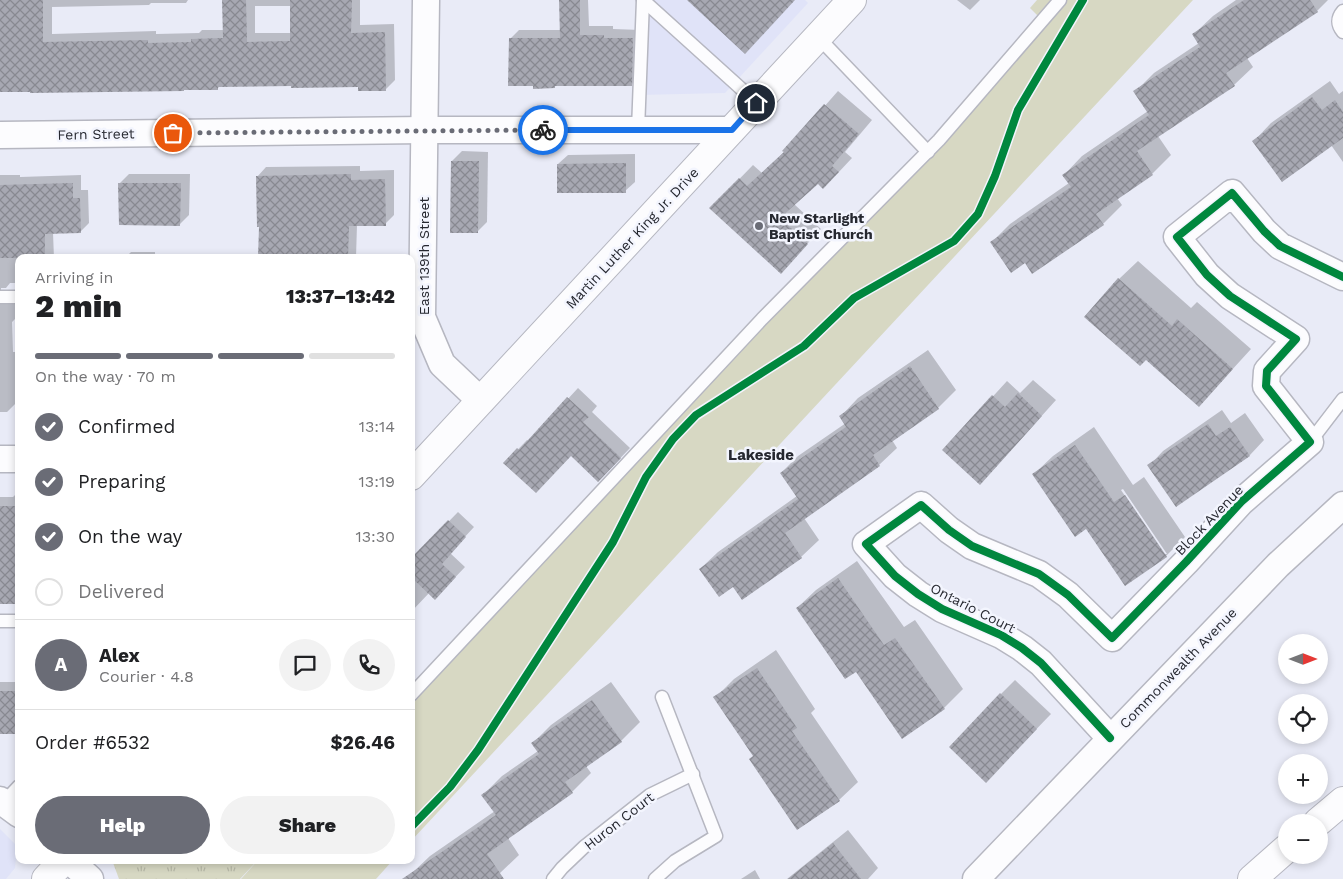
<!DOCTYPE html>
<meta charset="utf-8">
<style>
:root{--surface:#fff;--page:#f2f2f2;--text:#202124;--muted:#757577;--line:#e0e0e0;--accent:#6a6c76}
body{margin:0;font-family:"Work Sans",sans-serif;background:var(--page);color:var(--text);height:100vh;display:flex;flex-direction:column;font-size:19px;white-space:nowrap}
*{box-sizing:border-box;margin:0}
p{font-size:16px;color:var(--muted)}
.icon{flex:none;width:28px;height:28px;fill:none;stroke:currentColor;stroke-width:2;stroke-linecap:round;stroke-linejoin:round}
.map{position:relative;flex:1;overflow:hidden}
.drawer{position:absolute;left:15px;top:254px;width:400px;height:610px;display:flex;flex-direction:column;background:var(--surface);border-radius:10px;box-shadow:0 2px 8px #0003}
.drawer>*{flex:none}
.needle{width:32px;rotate:90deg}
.controls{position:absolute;left:1278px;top:634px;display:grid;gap:10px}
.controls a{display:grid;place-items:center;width:50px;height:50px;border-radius:50%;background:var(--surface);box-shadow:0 2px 8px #0003;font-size:25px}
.pin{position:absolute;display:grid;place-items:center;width:42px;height:42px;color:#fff;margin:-21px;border:2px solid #fff;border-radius:50%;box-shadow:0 1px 5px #0007}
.courier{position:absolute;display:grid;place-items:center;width:50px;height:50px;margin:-25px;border:4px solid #1a73e8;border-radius:50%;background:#fff;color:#222;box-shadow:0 1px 6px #0007}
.head em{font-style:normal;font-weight:800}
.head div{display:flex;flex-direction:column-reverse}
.head{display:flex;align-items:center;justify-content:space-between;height:85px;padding:0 20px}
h1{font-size:32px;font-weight:800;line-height:38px}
.bar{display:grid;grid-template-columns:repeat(4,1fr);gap:8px 5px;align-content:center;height:60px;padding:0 20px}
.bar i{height:6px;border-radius:4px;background:var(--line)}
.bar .current{background:var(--accent)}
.bar p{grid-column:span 4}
.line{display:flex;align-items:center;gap:12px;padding:0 20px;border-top:1px solid var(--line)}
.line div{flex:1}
.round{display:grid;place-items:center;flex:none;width:52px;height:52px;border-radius:26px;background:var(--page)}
ol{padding:0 20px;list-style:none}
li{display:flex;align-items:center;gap:15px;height:55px}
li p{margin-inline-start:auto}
li .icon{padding:5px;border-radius:50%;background:var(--accent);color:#fff;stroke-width:4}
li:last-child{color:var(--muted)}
li i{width:28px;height:28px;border:2px solid var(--line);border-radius:50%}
.primary-button{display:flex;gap:10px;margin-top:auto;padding:10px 20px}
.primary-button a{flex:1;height:58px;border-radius:30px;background:var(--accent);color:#fff;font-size:20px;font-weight:800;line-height:58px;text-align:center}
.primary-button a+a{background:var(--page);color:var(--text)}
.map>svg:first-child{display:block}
</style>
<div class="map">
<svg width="1343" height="879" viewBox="0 0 1343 879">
<defs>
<pattern id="grass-tufts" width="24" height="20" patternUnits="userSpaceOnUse" patternTransform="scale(1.25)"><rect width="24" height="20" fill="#d7d8c3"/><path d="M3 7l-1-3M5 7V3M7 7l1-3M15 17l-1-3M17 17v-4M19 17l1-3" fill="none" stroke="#b8b9a8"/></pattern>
<pattern id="building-cross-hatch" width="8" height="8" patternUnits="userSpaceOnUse" patternTransform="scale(1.25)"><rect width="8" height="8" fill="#a7a8b2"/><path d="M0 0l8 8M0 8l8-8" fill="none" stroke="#888991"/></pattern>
</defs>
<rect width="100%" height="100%" fill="#e9ebf7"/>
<!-- built -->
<g fill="#e0e3f8">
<path d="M643,0H805L808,3L725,93L639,95Z"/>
<path d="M0,829L17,846L15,868L6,879H0Z"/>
</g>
<!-- grass -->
<g fill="url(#grass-tufts)">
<path d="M1037,0H1055L1040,18L1030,8Z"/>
<path d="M112,860H258L240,879H119Z"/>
</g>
<!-- park -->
<g fill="#d7d8c3">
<path d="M1055,0H1193L411,841V695L939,140Z"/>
<path d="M258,860H393L376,879H241Z"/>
</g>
<!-- shadow -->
<g fill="#0003" fill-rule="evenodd">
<path d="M0,0H188L186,3H151L149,5L52,7V34L156,31V34L199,33L202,30H224L223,0H360V25L394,24L395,80L386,89L359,85H292L220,86L217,89L0,91ZM255,6H291V33H255Z"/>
<path d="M561,0H588L589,26H613V29L641,30L640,76L631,85H580L534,87L510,39L519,30H561Z"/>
<path d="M957,0H980L970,10Z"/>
<path d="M1236,0H1328L1317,11L1247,58L1253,67L1234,85L1158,136L1171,155L1152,174L1117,198L1122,205L1103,224L1026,261L992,242L1010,224L1069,183L1064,175L1082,156L1148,111L1135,92L1154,73L1199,43L1194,34L1213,16Z"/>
<path d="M1330,81L1339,94L1343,91V162L1331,145L1254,141L1271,123Z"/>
<path d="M838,91L872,120L845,152L852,158L837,174L818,182L794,204L821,229L794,258L711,208L753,165L762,173L785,151Z"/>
<path d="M462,151L488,152L487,222L477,232L452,161Z"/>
<path d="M635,154V182L625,191L558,164L568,155Z"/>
<path d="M360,166V171L394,170V215L385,224L357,225L356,258H259L260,225L257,177L266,167Z"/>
<path d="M129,174H190L189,215L180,224L120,183Z"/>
<path d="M0,175H20V177L81,175V190H88L89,223L80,232L53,233L54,258H19V283H10L6,288H1V292L15,297V319L12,322L13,352H15L16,403L7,412H0Z"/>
<path d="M131,252H155V258H125Z"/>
<path d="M1138,261L1191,308L1197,302L1251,349L1199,406L1119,279Z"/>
<path d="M928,350L956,390L938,408L892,440L897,448L879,465L804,518L819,540L801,557L742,598L733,585L700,569L718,552L797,496L781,473L798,456L846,423L841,416L858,398Z"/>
<path d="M1033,380L1056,400L994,469L944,450L1007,381L1020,393Z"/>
<path d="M578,388L597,406L592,412L630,448L608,471L571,455L505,463L527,440L529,441Z"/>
<path d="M1222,410L1231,423L1245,413L1264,440L1250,455L1176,506L1149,466L1163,451Z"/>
<path d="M1094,427L1133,485L1144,477L1185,537L1166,556L1125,584L1086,527L1034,474L1053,456ZM1123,489L1167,554H1164L1121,490Z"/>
<path d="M19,491V603L0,602V497H13Z"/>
<path d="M458,512L474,527L450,553L465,567L445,588L430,592L411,612V560Z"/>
<path d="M857,561L904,627L915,620L963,689L944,708L797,608L816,590Z"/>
<path d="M776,650L815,709L811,713L858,782L839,800L754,756L715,698L734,679Z"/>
<path d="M19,678V733H0V682H15Z"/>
<path d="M1015,680L1051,714L1000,767L1001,694Z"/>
<path d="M611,682L640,722L621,741L586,766L591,773L572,792L508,838L519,855L500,873L492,879H414L411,874L430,856L495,811L483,795L502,776L538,751L533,743L551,725Z"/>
<path d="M848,830L878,868L868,879H787Z"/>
<path d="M755,870L760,879H741Z"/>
</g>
<!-- building -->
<g fill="url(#building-cross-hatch)">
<path d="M0,0H43V42L148,40V43L191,42V39L223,38L222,0H246L247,42L290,41V0H352L351,33L385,32L386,91H358V87L291,88V86L218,87V90H184V91L30,93V92H0Z"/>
<path d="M559,0H580V35H604V38H633L632,86H555V88L533,89V86H508L509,38H560Z"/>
<path d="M687,0H795L745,54Z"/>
<path d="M1244,0H1310L1318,12L1226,73L1235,86L1137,151L1153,175L1096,214L1104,225L1032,274L1025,263L1011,273L990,242L1071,187L1062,175L1149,115L1133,91L1200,47L1192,34Z"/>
<path d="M1312,97L1322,110L1335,100L1343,112V138L1282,182L1252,141Z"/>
<path d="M824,104L859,134L832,166L839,172L823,189L818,184L780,218L808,244L781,274L709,208L739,178L747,186L784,152L782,151Z"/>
<path d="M451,161H479L478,233H450Z"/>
<path d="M626,163V193H557V164Z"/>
<path d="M351,174V180L385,179L386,226H349L348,258H258L259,227H257L256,176Z"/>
<path d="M73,183V198H80L81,233L45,234V258H0V185Z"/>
<path d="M118,183H181L180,226L119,225Z"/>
<path d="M1118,278L1172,326L1177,319L1233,369L1199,407L1146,360L1140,366L1084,317Z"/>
<path d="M910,366L939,409L873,455L880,466L785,533L802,558L742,600L733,587L719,597L699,569L798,499L780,473L846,427L839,416Z"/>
<path d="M1018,393L1042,416L980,485L942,450L992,395L1005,407Z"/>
<path d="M567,397L589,417L583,422L621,458L598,482L571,456L536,493L503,463L517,448L519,450Z"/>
<path d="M1208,424L1216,436L1230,427L1250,456L1176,507L1147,465Z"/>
<path d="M1075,445L1114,502L1125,495L1167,557L1125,586L1086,529L1075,537L1032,474Z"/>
<rect x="0" y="506" width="19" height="98"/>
<path d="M448,520L466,537L442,564L456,577L435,600L411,577V558Z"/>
<path d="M838,578L884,645L895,638L945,709L902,739L856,672L845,679L796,608Z"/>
<path d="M757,668L797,728L792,731L840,801L797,830L749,759L753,756L713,697Z"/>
<rect x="0" y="691" width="19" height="43"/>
<path d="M1000,693L1037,729L986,783L949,747Z"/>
<path d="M592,700L622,742L565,782L573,793L487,854L504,879H402L496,815L481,795L539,754L531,743Z"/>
<path d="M833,843L861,879H788Z"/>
</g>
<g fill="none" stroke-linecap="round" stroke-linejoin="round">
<defs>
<g id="service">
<path d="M643,0L757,103"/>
<path d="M1343,11C1337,18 1337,25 1343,32"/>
<path d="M818,37L928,152"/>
<path d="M638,130L643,0"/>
<path d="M0,297H19"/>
<path d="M1310,442L1343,399"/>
<path d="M0,621H19"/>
<path d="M411,695L762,319L939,140L1060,0"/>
<path d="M4,802L19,786"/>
<path d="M553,879L562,868L584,847L650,795L693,774"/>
<path d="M655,879L675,861L716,836L662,697"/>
</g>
<g id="minor">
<path d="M426,0L422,317L442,364L481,401"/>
<path d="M0,135L424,130H732"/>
<path d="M0,459H19"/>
<path d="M1110,738L1041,663L1022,648L1001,635L942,609L918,594L895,576L866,544L921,505L949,530L972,546L1039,574L1068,595L1112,638L1186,562L1241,502L1310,442L1266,386L1267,371L1296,339L1230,296L1207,275L1177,237L1232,193L1264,231L1280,246L1343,277"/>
<path d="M0,800L19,814"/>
<path d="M69,860L90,879"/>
<path d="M976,879L1278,565L1343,505"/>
</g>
<g id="secondary">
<path d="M411,476L852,0"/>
<path d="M46,879L64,860"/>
</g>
<g id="motorway">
<path d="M1318,822L1343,801"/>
<path d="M1252,879L1286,849"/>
</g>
</defs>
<!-- service casing -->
<use href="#service" stroke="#b6b7c1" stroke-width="15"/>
<!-- minor casing -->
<use href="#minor" stroke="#b6b7c1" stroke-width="29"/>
<!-- secondary casing -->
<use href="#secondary" stroke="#b6b7c1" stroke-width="30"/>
<!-- motorway casing -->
<use href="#motorway" stroke="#b6b7c1" stroke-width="30"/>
<!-- service -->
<use href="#service" stroke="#fcfcfe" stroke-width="12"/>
<!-- minor -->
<use href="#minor" stroke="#fcfcfe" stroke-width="26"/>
<!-- secondary -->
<use href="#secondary" stroke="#fcfcfe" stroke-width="28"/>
<!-- motorway -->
<use href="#motorway" stroke="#fcfcfe" stroke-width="28"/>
<defs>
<g id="cycleway">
<path d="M1110,738L1041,663L1022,648L1001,635L942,609L918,594L895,576L866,544L921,505L949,530L972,546L1039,574L1068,595L1112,638L1186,562L1241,502L1310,442L1266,386L1267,371L1296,339L1230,296L1207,275L1177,237L1232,193L1264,231L1280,246L1343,277"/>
<path d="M411,827L450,787L478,750L613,542L646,477L673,439L696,415L804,346L854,298L954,241L978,214L995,176L1018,110L1083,0"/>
</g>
</defs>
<!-- cycleway casing -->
<use href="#cycleway" stroke="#f3f5fe" stroke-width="11"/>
<!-- cycleway -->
<use href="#cycleway" stroke="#00873e" stroke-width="8"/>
</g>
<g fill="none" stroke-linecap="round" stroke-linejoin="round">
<!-- done -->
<path stroke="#6a6c76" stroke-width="5" stroke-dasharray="0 9" d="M173,133L543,130"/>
<!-- route -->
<path stroke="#1a73e8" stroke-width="6" d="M543,130H732L756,103"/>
</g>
<!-- markers -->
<circle fill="#6a6c76" stroke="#f3f5fe" stroke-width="2" cx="759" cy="226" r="5"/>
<g text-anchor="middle" stroke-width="5" stroke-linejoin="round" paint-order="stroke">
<!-- street labels -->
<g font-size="14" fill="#262830" stroke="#f3f5fe">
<text transform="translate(96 134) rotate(-1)" y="5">Fern Street</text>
<text transform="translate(632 238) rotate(-47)" y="5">Martin Luther King Jr. Drive</text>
<text transform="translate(424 256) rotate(-90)" y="5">East 139th Street</text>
<text transform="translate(1209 520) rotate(-46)" y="5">Block Avenue</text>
<text transform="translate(973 608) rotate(27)" y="5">Ontario Court</text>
<text transform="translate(1178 668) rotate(-46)" y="5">Commonwealth Avenue</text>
<text transform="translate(619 821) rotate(-38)" y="5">Huron Court</text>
</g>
<!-- poi labels -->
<g font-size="14" font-weight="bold" fill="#262830" stroke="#f3f5fe" text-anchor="start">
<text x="769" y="223">New Starlight<tspan x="769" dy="16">Baptist Church</tspan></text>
</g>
<!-- neighbourhood labels -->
<g font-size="15" font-weight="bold" fill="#262830" stroke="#f3f5fe">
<text x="761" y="460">Lakeside</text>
</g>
</g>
</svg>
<div class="controls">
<a><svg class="needle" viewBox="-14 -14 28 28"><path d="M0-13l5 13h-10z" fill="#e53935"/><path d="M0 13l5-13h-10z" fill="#757577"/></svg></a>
<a><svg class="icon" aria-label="locate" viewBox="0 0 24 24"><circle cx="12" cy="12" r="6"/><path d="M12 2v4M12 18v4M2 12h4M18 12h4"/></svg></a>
<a>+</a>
<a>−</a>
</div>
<div class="pin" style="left:173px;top:133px;background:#ea580c"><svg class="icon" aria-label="bag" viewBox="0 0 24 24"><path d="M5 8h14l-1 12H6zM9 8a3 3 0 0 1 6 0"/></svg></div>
<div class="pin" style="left:756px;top:103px;background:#1f2937"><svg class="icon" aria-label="home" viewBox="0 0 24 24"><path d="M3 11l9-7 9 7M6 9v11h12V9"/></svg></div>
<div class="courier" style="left:543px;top:130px"><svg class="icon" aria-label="bike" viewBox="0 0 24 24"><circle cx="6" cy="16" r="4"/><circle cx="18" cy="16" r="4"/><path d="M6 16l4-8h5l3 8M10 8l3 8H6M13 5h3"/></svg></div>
<section class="drawer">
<div class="head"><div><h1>2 min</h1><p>Arriving in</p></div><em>13:37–13:42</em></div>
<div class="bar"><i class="current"></i><i class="current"></i><i class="current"></i><i></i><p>On the way · 70 m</p></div>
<ol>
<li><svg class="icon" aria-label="check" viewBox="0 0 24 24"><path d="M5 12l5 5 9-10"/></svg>Confirmed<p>13:14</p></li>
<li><svg class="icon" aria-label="check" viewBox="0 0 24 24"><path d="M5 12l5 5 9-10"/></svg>Preparing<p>13:19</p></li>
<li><svg class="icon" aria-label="check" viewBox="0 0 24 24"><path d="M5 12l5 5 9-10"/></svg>On the way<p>13:30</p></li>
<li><i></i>Delivered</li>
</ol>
<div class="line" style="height:90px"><b class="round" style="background:var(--accent);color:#fff">A</b><div><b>Alex</b><p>Courier · 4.8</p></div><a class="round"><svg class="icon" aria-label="chat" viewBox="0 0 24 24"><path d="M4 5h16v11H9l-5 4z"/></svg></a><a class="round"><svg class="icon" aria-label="phone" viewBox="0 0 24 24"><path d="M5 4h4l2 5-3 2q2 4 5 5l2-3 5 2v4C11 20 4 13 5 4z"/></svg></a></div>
<div class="line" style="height:65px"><div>Order #6532</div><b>$26.46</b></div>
<div class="primary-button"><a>Help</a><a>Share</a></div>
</section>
</div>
